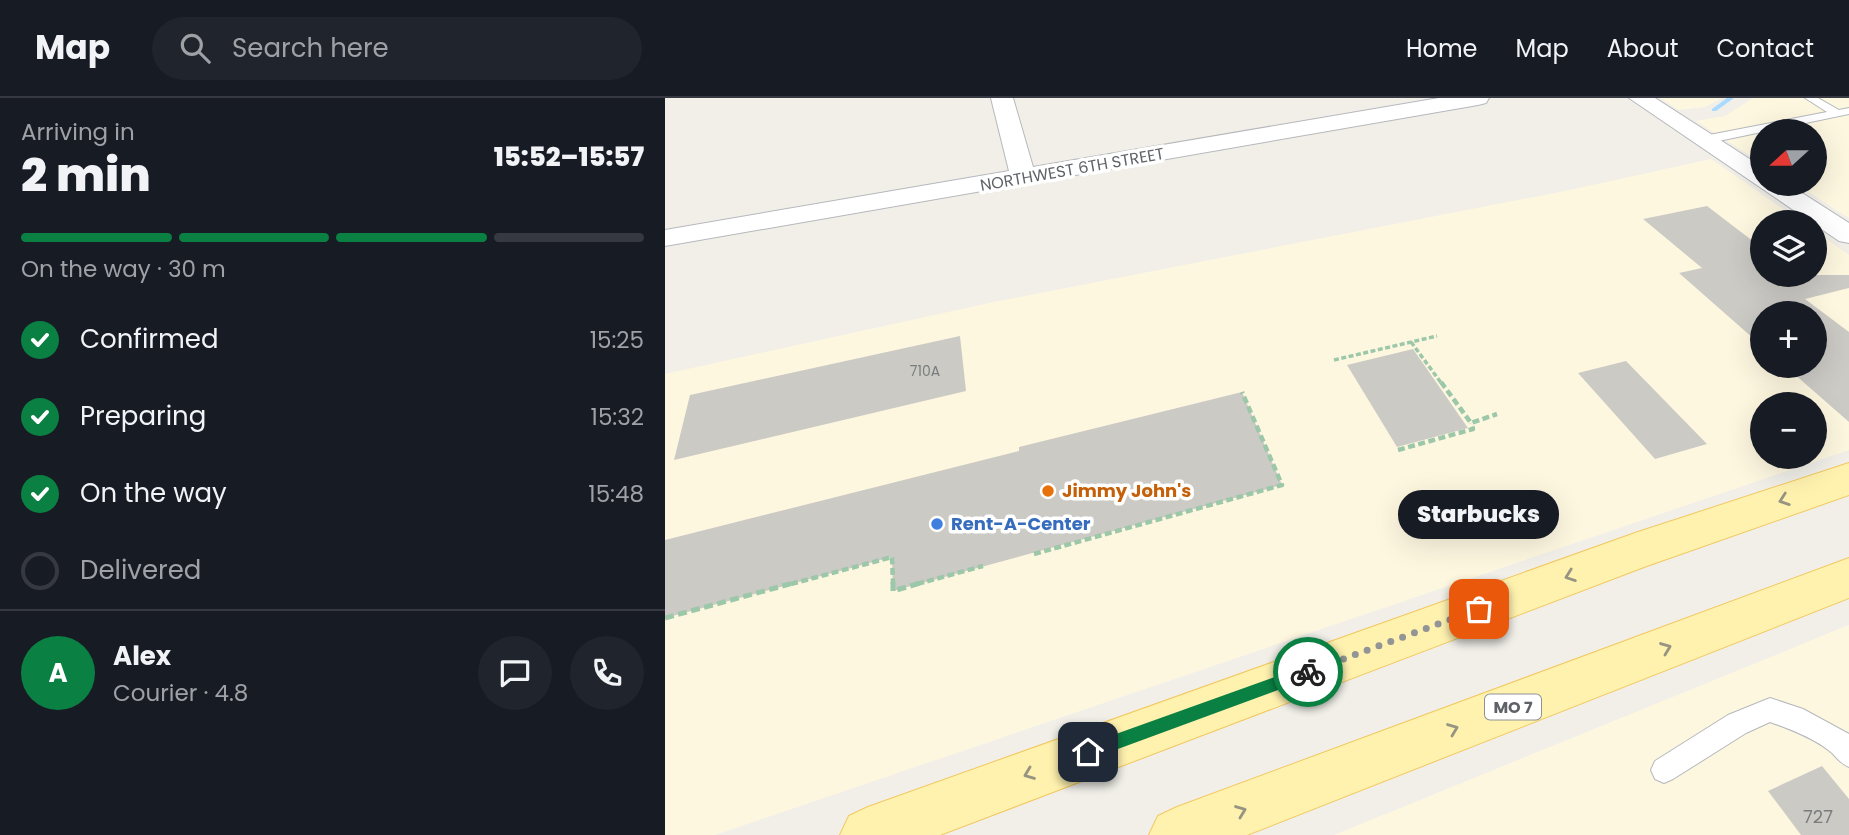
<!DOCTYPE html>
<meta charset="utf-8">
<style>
:root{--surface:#171b24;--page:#20242c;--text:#f1f3f6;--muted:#9ea1a6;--line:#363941;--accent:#0b8043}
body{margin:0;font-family:Poppins,sans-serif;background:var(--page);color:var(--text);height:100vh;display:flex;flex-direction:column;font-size:26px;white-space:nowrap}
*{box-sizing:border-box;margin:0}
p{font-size:23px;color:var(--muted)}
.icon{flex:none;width:38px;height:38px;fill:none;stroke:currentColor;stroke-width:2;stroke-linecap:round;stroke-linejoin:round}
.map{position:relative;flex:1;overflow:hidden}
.panel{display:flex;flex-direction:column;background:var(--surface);width:665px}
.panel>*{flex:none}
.needle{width:46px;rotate:249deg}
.buttons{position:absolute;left:1085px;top:21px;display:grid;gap:14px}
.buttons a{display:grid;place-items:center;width:77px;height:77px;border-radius:50%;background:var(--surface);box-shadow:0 7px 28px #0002;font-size:35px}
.pin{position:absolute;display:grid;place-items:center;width:60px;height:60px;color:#fff;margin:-30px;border-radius:14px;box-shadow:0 4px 10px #0006}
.courier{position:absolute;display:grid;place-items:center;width:70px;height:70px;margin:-35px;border:5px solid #0b8043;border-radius:50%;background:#fff;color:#222;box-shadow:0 2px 9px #0007}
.bubble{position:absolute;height:49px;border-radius:24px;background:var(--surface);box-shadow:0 7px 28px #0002;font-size:23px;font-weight:800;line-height:49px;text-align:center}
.head em{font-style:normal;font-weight:800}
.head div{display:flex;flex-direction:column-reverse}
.head{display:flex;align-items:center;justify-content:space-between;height:119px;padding:0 21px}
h1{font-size:46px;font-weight:800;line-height:52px}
.bar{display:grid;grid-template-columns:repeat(4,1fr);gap:10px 7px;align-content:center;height:84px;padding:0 21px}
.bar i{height:9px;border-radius:5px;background:var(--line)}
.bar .current{background:var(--accent)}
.bar p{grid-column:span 4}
.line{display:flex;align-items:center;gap:18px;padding:0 21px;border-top:2px solid var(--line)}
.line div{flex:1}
.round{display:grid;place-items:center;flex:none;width:74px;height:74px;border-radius:37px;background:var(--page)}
ol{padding:0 21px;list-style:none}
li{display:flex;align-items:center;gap:21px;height:77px}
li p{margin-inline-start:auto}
li .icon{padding:7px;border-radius:50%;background:var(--accent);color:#fff;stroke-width:4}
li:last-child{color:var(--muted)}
li i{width:38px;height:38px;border:4px solid var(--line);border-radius:50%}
header{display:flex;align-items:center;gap:42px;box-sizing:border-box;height:98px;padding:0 35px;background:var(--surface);border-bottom:2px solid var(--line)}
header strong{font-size:33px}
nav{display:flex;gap:38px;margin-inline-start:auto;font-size:24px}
.search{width:490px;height:63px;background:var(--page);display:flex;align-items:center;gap:18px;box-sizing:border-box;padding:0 24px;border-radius:38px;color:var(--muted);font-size:26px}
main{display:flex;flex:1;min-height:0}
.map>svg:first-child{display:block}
</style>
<header>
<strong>Map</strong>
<div class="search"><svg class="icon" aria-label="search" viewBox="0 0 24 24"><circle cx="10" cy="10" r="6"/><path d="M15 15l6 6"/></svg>Search here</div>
<nav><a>Home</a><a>Map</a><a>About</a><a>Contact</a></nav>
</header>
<main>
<section class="panel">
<div class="head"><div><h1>2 min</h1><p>Arriving in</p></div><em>15:52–15:57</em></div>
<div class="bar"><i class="current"></i><i class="current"></i><i class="current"></i><i></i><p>On the way · 30 m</p></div>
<ol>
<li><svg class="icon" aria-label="check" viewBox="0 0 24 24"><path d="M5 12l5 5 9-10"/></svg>Confirmed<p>15:25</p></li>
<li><svg class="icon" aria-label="check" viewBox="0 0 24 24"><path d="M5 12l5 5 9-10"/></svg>Preparing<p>15:32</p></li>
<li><svg class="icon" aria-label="check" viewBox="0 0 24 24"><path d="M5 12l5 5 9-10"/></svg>On the way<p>15:48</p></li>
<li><i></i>Delivered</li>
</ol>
<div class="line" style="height:126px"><b class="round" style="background:var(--accent);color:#fff">A</b><div><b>Alex</b><p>Courier · 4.8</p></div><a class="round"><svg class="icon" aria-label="chat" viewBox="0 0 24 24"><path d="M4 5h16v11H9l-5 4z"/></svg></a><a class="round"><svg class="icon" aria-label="phone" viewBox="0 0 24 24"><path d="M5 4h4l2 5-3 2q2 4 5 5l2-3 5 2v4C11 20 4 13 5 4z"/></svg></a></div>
</section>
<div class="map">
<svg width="1184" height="737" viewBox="0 0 1184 737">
<rect width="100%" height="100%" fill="#f1efe8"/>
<!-- commercial -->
<g fill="#fef7e0" fill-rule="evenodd">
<path d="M995,0H1057L1040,9L1014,12Z"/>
<path d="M1088,0H1184V120L1131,86H1150V33H1097V65L1031,23L1060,18Z"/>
<path d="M1046,61L1137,124H1097V177H1150V133L1184,157V352L50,737H0V276L329,204L905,92ZM1097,215H1150V268H1097ZM1097,306H1150V359H1097Z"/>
<path d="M1184,527V737H669Z"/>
</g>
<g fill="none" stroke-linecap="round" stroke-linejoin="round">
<!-- stream -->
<path fill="#aadaff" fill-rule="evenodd" d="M1062,0H1069L1051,13H1047V11Z"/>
</g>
<!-- building -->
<g fill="#cccac5">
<path d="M1042,108L1097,150V177H1184V190L1140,201L1184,234V324L1120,268H1150V215H1097V248L1014,175L1037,170L978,121Z"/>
<path d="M295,238L301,293L9,362L25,297Z"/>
<path d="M748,251L803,330L732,349L682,267Z"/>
<path d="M961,263L1042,346L990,361L913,275Z"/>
<path d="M577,294L617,387L228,493L227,459L0,520V442L354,353V349Z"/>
<path d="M1157,668L1184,701V737H1136L1103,693Z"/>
</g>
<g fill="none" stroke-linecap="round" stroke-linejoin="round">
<defs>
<g id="service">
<path d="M1140,0H1153L1174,12L1184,10V16L1039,46L1033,42L1039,38L1162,14Z"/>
<path d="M1150,45L1159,49V55L1150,54Z"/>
<path d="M1105,600L1138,611L1184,636V669C1175,665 1173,661 1167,655C1151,641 1125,631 1105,624L1081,635L1008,681L999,685L990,681L986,672L990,663L1063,617Z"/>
</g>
<path id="minor" d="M326,0H348L368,69L774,0H824L821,5L813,7L0,148V132L344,73Z"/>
<path id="tertiary" d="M964,0H990L1097,69V86H1123L1184,125V145L1174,143Z"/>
<g id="primary">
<path d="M1184,365V397L979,469L275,737H175L184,718L203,709L970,435Z"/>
<path d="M1184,460V500L582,737H484L493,718L512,709Z"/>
</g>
</defs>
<!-- service casing -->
<use href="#service" stroke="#b5b8bc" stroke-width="2"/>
<!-- minor casing -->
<use href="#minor" stroke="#b5b8bc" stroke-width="2"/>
<!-- tertiary casing -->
<use href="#tertiary" stroke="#b5b8bc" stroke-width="2"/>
<!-- primary casing -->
<use href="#primary" stroke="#f2c960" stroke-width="2"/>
<!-- path-far2 -->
<g stroke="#9cc7a9" stroke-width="3.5" stroke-dasharray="5 2.5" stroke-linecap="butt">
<path d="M746,244L777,286"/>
<path d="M669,262L772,238"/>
</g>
<!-- path-far1 -->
<g stroke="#9cc7a9" stroke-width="4.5" stroke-dasharray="7 3.5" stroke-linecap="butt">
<path d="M776,284L806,325L832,316"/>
<path d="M733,352L808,331L806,325"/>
<path d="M369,456L617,387L577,294"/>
<path d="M126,486L227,459L228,486"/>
<path d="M252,486L318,468"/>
</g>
<!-- path -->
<g stroke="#9cc7a9" stroke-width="5" stroke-dasharray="9 4.5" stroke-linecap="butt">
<path d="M228,484V493L259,484"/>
<path d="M0,520L132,484"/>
</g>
<!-- service -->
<use href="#service" fill="#fff" fill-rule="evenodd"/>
<!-- minor -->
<use href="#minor" fill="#fff" fill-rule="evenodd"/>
<!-- tertiary -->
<use href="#tertiary" fill="#fff" fill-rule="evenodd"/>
<!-- primary -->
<use href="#primary" fill="#fff2af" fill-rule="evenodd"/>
</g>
<!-- one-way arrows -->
<defs><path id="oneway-chevron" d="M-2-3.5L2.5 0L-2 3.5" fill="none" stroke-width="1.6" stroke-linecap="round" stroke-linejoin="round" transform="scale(1.75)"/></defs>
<g stroke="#979581">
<use href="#oneway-chevron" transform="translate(1119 402) rotate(161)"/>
<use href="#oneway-chevron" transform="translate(905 478) rotate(160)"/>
<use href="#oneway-chevron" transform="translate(1001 550) rotate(-21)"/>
<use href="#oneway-chevron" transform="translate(788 631) rotate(-21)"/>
<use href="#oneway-chevron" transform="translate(364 676) rotate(159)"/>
<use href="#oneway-chevron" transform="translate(576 713) rotate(-21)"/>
</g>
<!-- route -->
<path fill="#0b8043" d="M643,567L650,574L643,581L423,662L417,659L415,654L417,649L423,646Z"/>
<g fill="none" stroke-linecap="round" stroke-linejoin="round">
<!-- done -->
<path stroke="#929495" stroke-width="7" stroke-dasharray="0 12.6" d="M643,574L814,511"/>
</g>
<!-- markers -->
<circle fill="#e8710a" stroke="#fff" stroke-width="2.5" cx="383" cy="393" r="7"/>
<circle fill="#3f7fe0" stroke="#fff" stroke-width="2.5" cx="272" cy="426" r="7"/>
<g text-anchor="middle" stroke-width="7" stroke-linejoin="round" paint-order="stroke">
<!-- number labels -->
<g font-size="14" fill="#7a7d7f">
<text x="260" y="278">710A</text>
</g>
<!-- far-street labels -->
<g font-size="16" fill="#5f6368" stroke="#fff">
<text transform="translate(407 71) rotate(-10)" y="6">NORTHWEST 6TH STREET</text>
</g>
<!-- shield labels -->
<rect fill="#fff" stroke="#8f9295" stroke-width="2" x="820" y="596.5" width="56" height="25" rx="5"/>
<g font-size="16" font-weight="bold" fill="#5f6368">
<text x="848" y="615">MO 7</text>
</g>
<!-- food labels -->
<g font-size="18" font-weight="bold" fill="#c56008" stroke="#fff" text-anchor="start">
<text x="397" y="399">Jimmy John's</text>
</g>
<!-- shop labels -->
<g font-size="18" font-weight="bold" fill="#366cbe" stroke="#fff" text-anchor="start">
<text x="286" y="432">Rent-A-Center</text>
</g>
<!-- near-number labels -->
<g font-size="18" fill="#7a7d7f">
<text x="1153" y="725">727</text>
</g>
</g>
</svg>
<div class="buttons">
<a><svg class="needle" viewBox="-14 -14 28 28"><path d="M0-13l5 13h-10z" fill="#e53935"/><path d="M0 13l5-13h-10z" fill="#9ea1a6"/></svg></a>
<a><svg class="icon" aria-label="layers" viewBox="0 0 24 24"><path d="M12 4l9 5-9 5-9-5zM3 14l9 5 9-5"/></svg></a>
<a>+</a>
<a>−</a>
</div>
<div class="pin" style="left:814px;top:511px;background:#ea580c"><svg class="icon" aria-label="bag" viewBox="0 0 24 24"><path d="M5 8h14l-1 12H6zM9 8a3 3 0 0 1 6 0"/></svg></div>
<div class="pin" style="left:423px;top:654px;background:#1f2937"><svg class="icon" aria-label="home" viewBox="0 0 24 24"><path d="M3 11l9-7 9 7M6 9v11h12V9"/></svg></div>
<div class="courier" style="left:643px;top:574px"><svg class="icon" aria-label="bike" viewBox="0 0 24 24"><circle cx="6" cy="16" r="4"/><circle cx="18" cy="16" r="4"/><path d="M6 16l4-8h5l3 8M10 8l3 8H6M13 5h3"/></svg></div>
<div class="bubble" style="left:733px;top:392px;width:161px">Starbucks</div>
</div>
</main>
